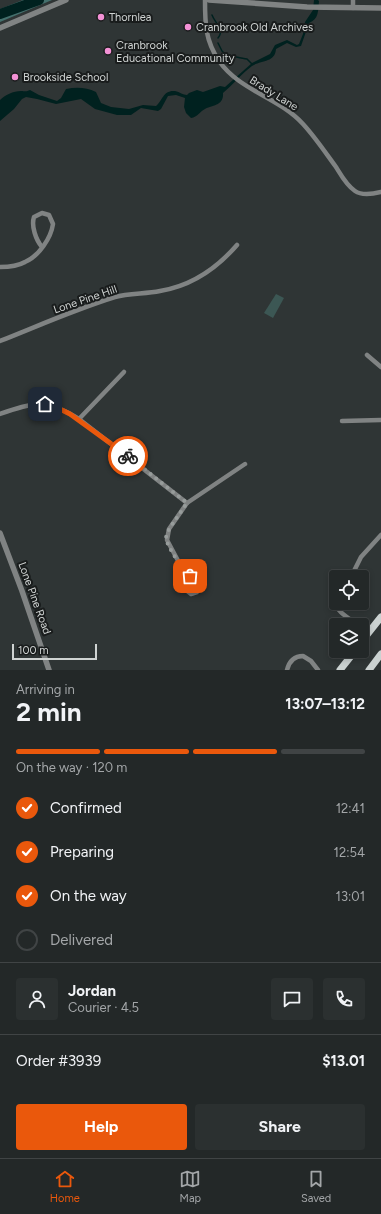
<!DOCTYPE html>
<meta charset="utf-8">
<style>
:root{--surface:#232828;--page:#2b3030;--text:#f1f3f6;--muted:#a3a6a8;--line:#404445;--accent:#ea580c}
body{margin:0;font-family:Figtree,sans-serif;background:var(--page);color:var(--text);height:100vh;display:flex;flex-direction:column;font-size:15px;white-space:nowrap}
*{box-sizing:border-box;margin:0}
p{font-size:13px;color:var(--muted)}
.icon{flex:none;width:22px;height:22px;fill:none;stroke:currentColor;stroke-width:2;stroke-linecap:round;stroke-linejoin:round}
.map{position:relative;height:670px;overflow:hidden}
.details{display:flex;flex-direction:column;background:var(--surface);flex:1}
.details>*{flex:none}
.fabs{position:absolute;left:329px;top:570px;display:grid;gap:8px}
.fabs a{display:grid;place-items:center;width:40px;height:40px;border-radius:4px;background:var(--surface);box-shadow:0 2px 6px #0003,0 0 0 1px var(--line);font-size:20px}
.scale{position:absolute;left:12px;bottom:10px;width:85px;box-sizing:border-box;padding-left:4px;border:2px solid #cfd3d2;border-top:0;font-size:11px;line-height:14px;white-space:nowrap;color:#cfd3d2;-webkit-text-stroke:3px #191c1c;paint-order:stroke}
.pin{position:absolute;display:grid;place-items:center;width:34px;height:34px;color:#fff;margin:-17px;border-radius:8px;box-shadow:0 2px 6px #0006}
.courier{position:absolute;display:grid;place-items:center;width:40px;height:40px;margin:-20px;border:3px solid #ea580c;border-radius:50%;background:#fff;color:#222;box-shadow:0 1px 5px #0007}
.headline em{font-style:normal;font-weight:700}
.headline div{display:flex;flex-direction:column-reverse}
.headline{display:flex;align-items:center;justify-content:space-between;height:68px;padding:0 16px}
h1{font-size:26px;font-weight:700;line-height:30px}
.bar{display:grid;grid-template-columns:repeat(4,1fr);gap:6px 4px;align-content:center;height:48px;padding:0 16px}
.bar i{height:5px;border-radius:3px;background:var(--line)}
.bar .on{background:var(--accent)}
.bar p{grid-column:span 4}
.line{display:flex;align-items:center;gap:10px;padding:0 16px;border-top:1px solid var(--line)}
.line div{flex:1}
.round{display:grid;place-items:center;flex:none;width:42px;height:42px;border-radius:4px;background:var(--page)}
ol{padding:0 16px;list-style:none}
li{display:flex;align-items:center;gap:12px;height:44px}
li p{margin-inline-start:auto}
li .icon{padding:4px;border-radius:50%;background:var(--accent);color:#fff;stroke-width:4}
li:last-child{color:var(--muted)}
li i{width:22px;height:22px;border:2px solid var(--line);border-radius:50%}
.primary-button{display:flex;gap:8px;margin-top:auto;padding:8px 16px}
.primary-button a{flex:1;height:46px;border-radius:4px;background:var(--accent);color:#fff;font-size:16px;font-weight:700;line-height:46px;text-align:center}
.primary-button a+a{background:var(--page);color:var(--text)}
.menu{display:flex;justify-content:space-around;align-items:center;height:56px;border-top:1px solid var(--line);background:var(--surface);font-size:11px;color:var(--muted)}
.menu a{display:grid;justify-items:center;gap:2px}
.menu .on{color:var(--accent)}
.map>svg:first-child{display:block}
</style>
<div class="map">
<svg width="381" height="670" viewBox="0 0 381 670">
<rect width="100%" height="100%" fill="#2f3535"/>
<!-- green -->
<path fill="#3c5754" d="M276,294L284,298L273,318L264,313Z"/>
<!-- forest -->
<path fill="#44706d" d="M23,0H52L0,22V9Z"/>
<!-- water -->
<path fill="#00211f" d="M314,0H318L319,1C318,11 319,19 309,23L301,46L296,47L287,43L276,49C275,63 261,60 252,66C241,74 233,85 223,93C224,106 212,105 205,109C199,112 198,117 191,118L186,113L184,107L185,98L176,95L168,96L161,109L158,111L141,108L131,115H117L95,109L81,99L56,104L37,99L26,97L22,99L14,109L0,121V100C5,95 13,91 21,91C25,91 26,92 30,90L39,95L57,101L61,98L66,89C76,87 86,87 96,92L101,103L111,107L129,109L143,105L156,106C163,100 163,90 175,91C180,92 183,95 187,95L189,93L197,90L203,92L220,86L225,87L252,63L270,54L275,45L287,40L297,45L299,44L303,34L305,22L313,10Z"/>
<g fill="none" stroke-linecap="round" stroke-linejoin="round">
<!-- stream -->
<g stroke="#00211f" stroke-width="1.5">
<path d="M212,15C215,23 225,30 218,38"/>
<path d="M218,43L222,51L226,55C233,56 240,58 247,59L252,64"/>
</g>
<!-- river -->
<path stroke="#00211f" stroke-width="10" d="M0,14L39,0"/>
<!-- minor -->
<g stroke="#808383" stroke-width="4.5">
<path d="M205,0C205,23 205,40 219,61C240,91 278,97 303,124C315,137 325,152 336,167C341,175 346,185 355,191C362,196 373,194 381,192"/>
<path d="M353,0V8"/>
<path d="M0,267C8,267 18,266 25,262C39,256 51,238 53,224L49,215L42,213L34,217C31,226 36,240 42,247"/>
<path d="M0,341C38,326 76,309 115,297C129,293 145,294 160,291C191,286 217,268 237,245"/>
<path d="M367,355L381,367"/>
<path d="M0,414C33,402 47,399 79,419L187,503"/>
<path d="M79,419L124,372"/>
<path d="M342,421L381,420"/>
<path d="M184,572L196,578L201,585L197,592L191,594L186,590L184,572L167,540L169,529L187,503L245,464"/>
<path d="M351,577L361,557L381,535"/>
<path d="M336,593C330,609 347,617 358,625"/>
<path d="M362,628L369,633"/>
<path d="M287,670C289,662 294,656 303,656L311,661L318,670"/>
</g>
<!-- tertiary -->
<g stroke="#808383" stroke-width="5.5">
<path d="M209,0L307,7L381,8"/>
<path d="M0,28L66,0"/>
<path d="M0,533L22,591L49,670"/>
</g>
<!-- primary -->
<g stroke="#cbd2d1" stroke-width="7">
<path d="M362,641L381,617"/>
<path d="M340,670L355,651"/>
<path d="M369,670L381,654"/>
</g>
</g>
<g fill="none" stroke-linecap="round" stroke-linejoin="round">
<!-- done -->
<path stroke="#979c9b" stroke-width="4" stroke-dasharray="0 7.2" d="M128,456L187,503L169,529L166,537L168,545L184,572L190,576"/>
<!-- route -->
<path stroke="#ea580c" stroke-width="5" d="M45,404L62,410L70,414L128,456"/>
</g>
<!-- markers -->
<g fill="#f391d5" stroke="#191c1c" stroke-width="1.5">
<circle cx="101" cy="17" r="4"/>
<circle cx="188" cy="27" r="4"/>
<circle cx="108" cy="51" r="4"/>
<circle cx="15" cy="77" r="4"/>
</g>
<g text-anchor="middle" stroke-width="4" stroke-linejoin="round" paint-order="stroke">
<!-- poi labels -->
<g font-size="11" fill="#cfd3d2" stroke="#191c1c" text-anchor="start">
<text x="109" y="21">Thornlea</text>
<text x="196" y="31">Cranbrook Old Archives</text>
<text x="116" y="49">Cranbrook<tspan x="116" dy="13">Educational Community</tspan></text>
<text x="23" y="81">Brookside School</text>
</g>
<!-- street labels -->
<g font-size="11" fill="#cfd3d2" stroke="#191c1c">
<text transform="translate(274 93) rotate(32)" y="4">Brady Lane</text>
<text transform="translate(85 299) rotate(-19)" y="4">Lone Pine Hill</text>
<text transform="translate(35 598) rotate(70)" y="4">Lone Pine Road</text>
</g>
</g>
</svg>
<div class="fabs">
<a><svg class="icon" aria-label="locate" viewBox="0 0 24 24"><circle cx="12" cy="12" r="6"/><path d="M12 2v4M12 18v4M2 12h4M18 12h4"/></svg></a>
<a><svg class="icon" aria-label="layers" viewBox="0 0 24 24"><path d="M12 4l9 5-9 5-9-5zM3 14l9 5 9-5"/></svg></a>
</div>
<div class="scale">100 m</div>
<div class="pin" style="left:190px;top:576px;background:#ea580c"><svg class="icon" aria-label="bag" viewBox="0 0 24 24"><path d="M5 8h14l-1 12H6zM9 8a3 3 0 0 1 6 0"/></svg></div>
<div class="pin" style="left:45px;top:404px;background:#1f2937"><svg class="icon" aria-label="home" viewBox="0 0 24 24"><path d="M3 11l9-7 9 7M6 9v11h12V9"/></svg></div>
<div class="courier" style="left:128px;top:456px"><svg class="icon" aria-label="bike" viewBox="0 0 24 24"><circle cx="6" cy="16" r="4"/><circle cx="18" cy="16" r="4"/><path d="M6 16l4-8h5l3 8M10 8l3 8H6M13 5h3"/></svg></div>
</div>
<section class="details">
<div class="headline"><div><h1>2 min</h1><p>Arriving in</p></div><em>13:07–13:12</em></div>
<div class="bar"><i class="on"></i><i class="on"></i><i class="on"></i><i></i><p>On the way · 120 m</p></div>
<ol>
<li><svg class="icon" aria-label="check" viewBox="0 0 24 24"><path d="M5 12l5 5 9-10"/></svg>Confirmed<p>12:41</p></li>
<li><svg class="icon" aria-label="check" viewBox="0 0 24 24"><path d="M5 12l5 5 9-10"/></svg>Preparing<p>12:54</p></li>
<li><svg class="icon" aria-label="check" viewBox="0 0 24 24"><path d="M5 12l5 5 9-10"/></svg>On the way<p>13:01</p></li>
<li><i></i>Delivered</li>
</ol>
<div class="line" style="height:72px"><a class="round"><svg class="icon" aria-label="person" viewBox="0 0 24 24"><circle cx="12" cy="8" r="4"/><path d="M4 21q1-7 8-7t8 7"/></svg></a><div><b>Jordan</b><p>Courier · 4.5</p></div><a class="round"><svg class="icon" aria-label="chat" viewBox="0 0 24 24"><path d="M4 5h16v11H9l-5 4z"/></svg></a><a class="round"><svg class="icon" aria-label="phone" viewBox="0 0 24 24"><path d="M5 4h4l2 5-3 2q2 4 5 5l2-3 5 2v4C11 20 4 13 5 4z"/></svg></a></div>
<div class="line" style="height:52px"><div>Order #3939</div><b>$13.01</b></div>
<div class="primary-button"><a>Help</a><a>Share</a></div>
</section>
<nav class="menu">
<a class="on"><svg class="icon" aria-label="home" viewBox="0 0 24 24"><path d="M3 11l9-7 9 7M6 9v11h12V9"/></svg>Home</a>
<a><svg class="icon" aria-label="map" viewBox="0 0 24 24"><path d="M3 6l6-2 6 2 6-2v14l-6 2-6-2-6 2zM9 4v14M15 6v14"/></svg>Map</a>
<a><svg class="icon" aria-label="saved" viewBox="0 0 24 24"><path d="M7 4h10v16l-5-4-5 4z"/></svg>Saved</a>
</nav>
